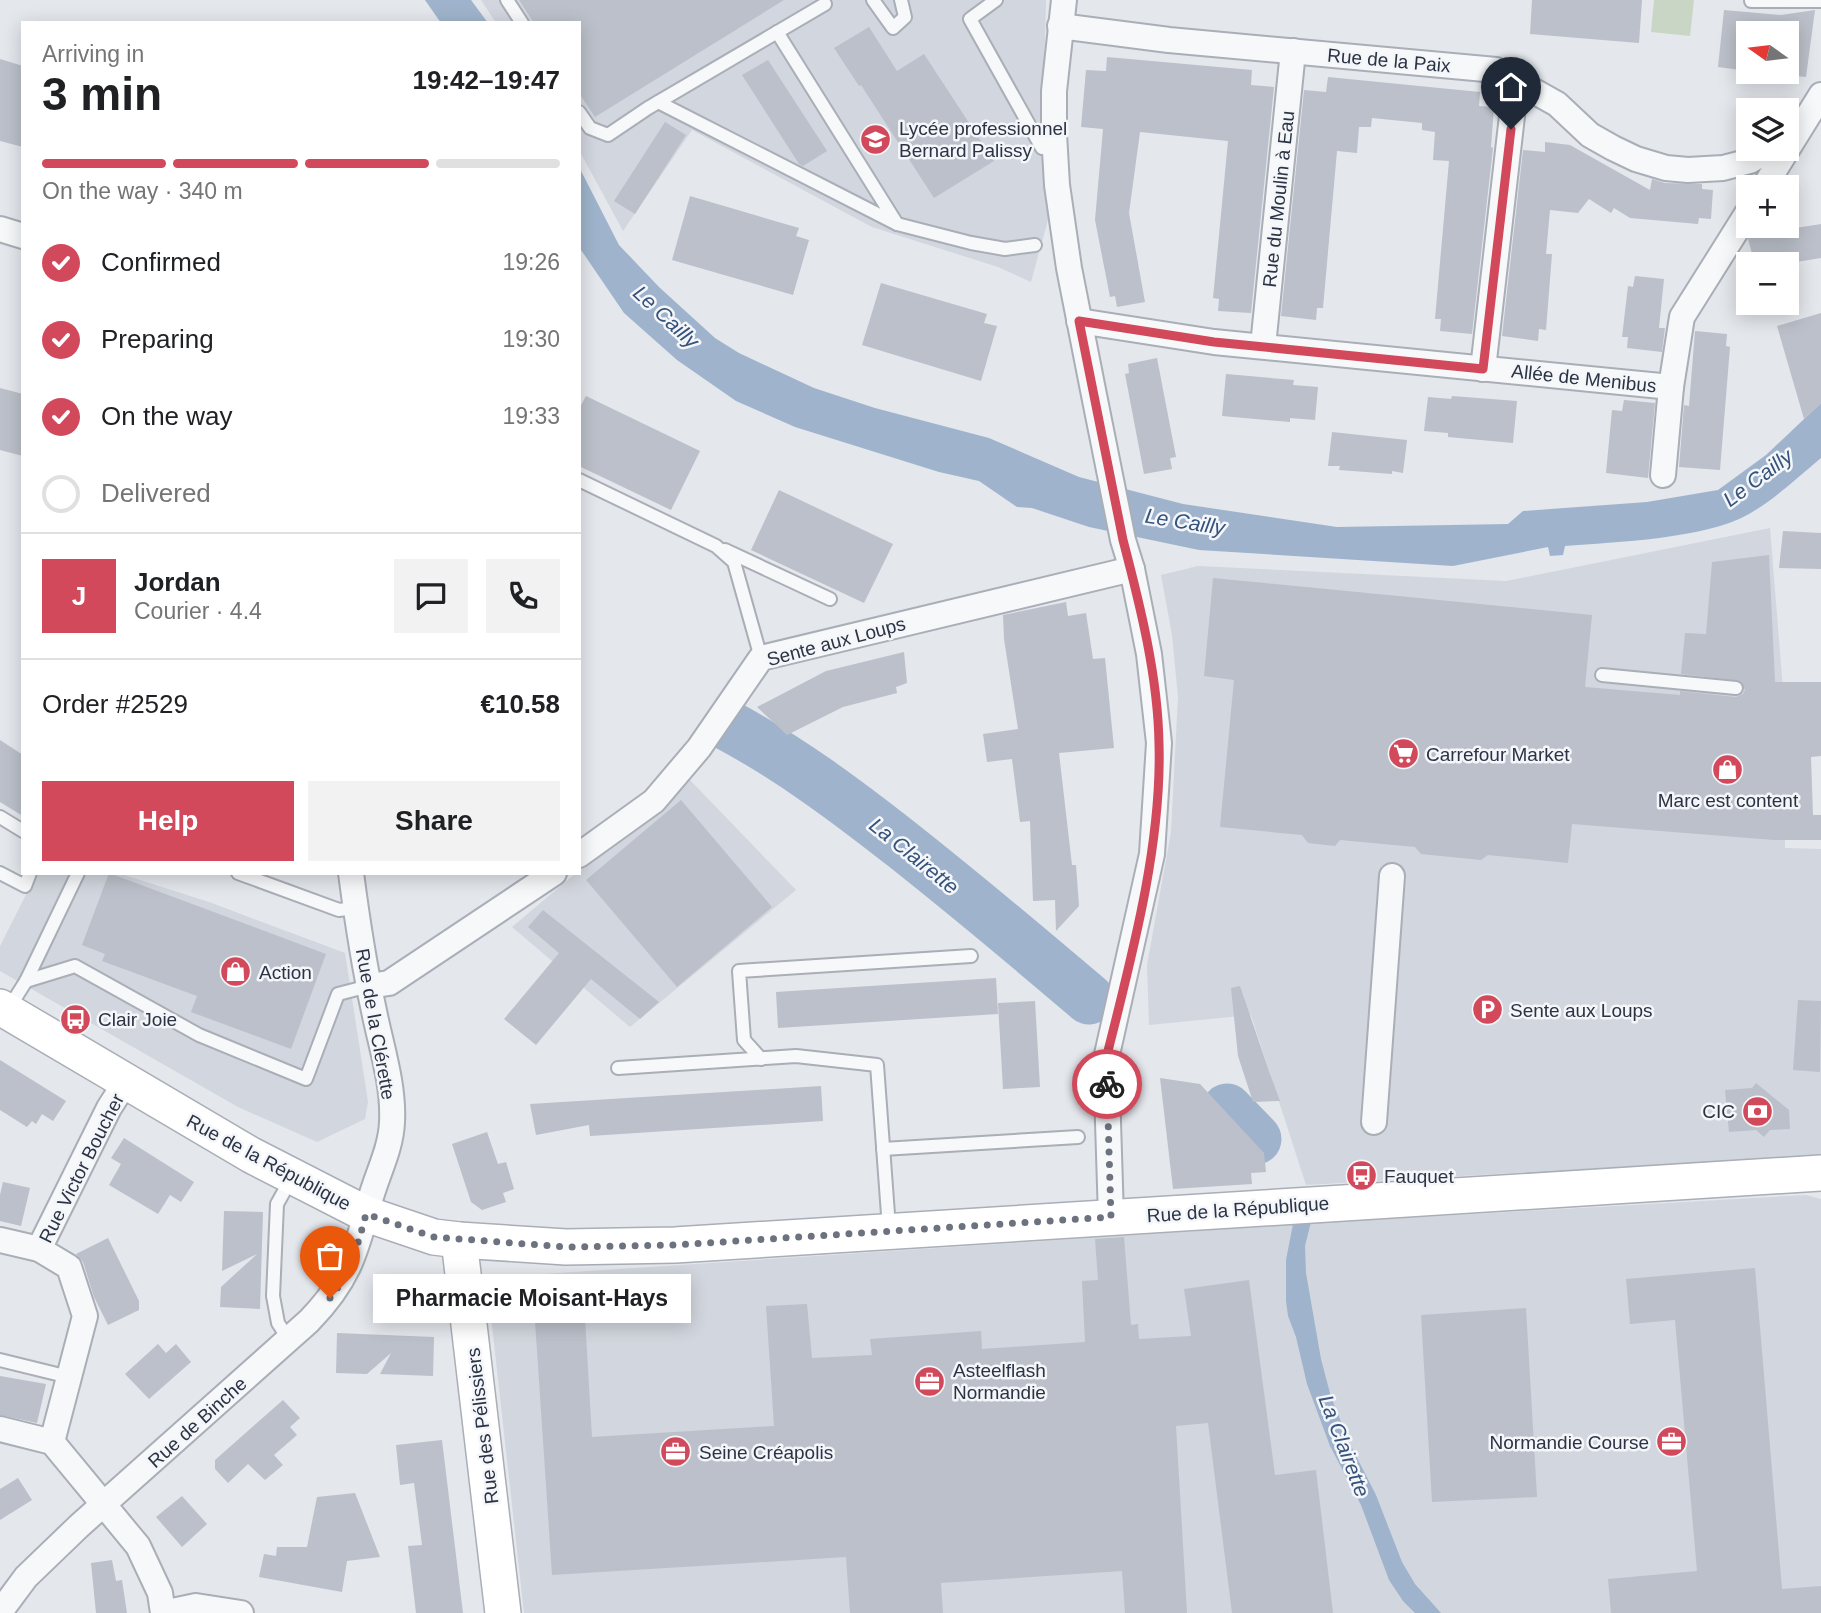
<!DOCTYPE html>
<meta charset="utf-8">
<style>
:root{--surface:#fff;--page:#f2f2f2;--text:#202124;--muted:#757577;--line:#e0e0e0;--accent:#d1495b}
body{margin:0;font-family:Arial,sans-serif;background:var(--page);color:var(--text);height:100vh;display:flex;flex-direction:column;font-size:26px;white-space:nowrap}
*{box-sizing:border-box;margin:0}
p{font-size:23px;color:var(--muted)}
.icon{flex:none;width:38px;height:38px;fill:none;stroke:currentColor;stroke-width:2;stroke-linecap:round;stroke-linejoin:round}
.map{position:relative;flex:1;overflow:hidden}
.side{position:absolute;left:21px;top:21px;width:560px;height:854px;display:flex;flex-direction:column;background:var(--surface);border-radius:0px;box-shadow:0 4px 18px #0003}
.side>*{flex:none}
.needle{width:46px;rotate:284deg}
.tools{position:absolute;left:1736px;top:21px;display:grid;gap:14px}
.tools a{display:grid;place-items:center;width:63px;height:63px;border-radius:0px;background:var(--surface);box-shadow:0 4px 18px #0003;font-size:35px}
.pin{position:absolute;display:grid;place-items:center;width:60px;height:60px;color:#fff;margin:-72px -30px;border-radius:50% 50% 50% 0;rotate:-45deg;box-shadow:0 0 7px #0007}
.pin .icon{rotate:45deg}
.courier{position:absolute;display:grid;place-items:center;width:70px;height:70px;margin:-35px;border:5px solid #d1495b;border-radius:50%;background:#fff;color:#222;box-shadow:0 2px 9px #0007}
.bubble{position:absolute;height:49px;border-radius:0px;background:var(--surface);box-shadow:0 4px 18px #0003;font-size:23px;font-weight:700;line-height:49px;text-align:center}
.headline em{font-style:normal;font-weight:700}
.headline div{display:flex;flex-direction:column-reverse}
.headline{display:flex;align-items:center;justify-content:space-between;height:119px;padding:0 21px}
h1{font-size:46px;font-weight:700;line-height:52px}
.bar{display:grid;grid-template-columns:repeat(4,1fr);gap:10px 7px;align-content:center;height:84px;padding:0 21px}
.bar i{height:9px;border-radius:5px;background:var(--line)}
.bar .on{background:var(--accent)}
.bar p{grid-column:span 4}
.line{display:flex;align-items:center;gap:18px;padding:0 21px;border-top:2px solid var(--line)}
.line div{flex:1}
.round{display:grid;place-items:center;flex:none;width:74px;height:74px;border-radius:0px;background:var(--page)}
ol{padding:0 21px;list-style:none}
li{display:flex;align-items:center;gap:21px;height:77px}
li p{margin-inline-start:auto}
li .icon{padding:7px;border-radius:50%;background:var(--accent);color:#fff;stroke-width:4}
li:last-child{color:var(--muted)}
li i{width:38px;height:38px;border:4px solid var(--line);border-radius:50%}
.primary-button{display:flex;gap:14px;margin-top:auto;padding:14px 21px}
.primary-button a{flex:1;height:80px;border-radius:0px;background:var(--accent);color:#fff;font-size:28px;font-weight:700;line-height:80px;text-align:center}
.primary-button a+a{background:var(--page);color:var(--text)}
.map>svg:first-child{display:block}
</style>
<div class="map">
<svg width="1821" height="1613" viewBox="0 0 1821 1613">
<rect width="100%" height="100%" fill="#e4e7ec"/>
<!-- built -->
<g fill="#d2d6de">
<path d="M481,0H1046L1042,148L1051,209L1031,282L998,267L872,227L692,130L623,231L579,150V23H496Z"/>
<path d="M1770,528L1783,690L1785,848L1821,849V1155L1306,1185L1251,1015L1149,1025L1147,965L1171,832L1178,697L1172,635L1161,575L1198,566L1506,581Z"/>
<path d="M688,778L796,890L630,1027L512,927L576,873H579V871Z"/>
<path d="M37,873H118L209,902L345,953L368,1102L365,1119L317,1142L238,1107L0,971V946Z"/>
<path d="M1806,1195L1821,1199V1613H524L490,1307L528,1275L1317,1223Z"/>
</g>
<!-- green -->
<path fill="#c9d6c5" d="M1654,0H1694L1690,36L1651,32Z"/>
<!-- water -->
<g fill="#9fb4cc">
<path d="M425,0H471L488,23H441Z"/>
<path d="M579,167L619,245L659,287L715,338L739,353L814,388L875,408L989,438L1079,477L1183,504L1337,527L1508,524L1523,511L1647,502L1718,490L1766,455L1821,403V458C1798,477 1775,499 1749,514C1705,539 1616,542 1565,546L1563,555L1550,556L1548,547L1453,566L1199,550L1089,527L1032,508L1017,507L979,481L939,472L795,427L736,401L677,360L624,313L579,247Z"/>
<path d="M1311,1222L1305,1246L1306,1273L1321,1359L1331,1397L1350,1444L1376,1495L1402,1562L1415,1584L1441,1613H1415L1403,1601L1389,1580L1361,1505L1330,1446L1307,1384L1296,1337L1288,1316L1286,1301V1260L1293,1224Z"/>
</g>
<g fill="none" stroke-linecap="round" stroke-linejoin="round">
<!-- river -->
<g stroke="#9fb4cc" stroke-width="51">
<path d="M729,726C792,760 848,802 904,846C967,896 1028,947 1089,999"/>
<path d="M1227,1109L1256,1139"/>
</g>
</g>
<!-- building -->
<g fill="#bbc0ca">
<path d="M519,0H784L595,117L579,93V23H534Z"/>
<path d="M1532,0H1642L1639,43L1530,34Z"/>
<path d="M1724,10L1781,15L1815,10L1806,77L1758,72H1787V33H1748V71L1718,67Z"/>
<path d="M869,27L897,71L924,54L994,161L934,198L861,85L859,86L834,48Z"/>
<path d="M1107,57L1252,70L1251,85L1274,87L1251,313L1218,311L1219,299L1213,298L1228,141L1140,132L1129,213L1145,302L1117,307L1115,296L1110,297L1095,220L1103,129L1081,127L1086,70L1106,71Z"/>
<path d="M0,59L23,66V147L0,141Z"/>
<path d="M768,60L827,151L803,166L799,164L742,75Z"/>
<path d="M1328,77L1480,92L1479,106L1494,107L1491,147L1493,148L1472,334L1440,331L1441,319H1435L1449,161L1433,160L1435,132L1422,130V123L1372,118L1371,127H1359L1357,153L1337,151L1323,308H1317L1316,320L1281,316L1304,90L1326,92Z"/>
<path d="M665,122L686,135L635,214L614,201Z"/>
<path d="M1545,142L1570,145L1650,190L1652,179L1665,183L1702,184V189L1713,190L1711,219L1699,218L1698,224L1630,218L1614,208L1611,213L1589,199L1578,213L1550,210L1546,254H1552L1546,330L1539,329L1538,341L1502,336L1523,150L1545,152Z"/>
<path d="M690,196L799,228L796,236L809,240L793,295L672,260Z"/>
<path d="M1821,224V258L1784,264H1755L1748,239L1751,235Z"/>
<path d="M1635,276L1664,279L1659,328H1665L1662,352L1627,348L1628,337H1622L1628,286L1633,287Z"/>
<path d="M881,283L987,314L984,323L997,326L981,381L862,345Z"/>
<path d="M1821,313V403L1804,419L1777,326Z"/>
<path d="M1695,331L1727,334L1726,346L1730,347L1720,470L1679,467L1684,405L1689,406Z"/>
<path d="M1157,358L1176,457L1170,458L1172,469L1144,474L1125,374L1129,373L1128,364Z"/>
<path d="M1226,374L1294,380L1293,385L1318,387L1315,420L1290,418V422L1222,416Z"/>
<path d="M0,388L23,394V456L0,450Z"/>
<path d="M586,396L700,451L671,510L579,466V409Z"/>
<path d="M1452,396L1517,401L1513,443L1448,437V433L1424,431L1428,397L1451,399Z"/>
<path d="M1624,400L1655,403L1648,478L1606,473L1612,410L1622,411Z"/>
<path d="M1332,432L1407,440L1403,473L1392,471V474L1339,470L1340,466H1328Z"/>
<path d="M779,490L893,544L864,603L751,550Z"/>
<path d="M1783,531L1821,533V569L1779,568Z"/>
<path d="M1769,555L1775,682H1821V756L1811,757L1813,815H1821V840H1774L1572,824L1568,863L1488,855L1481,860L1421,854L1415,847L1340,840L1335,846L1308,843L1302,835L1220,827L1234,680L1204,676L1213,578L1592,615L1585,687L1680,695V691L1736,697L1743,694L1745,690L1740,681L1681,674L1685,633L1706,634L1712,562Z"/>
<path d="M1066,602L1068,616L1086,613L1093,659L1105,658L1114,748L1059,753L1072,865H1076L1079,906L1056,931L1055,900L1033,901L1030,821L1020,822L1012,759L987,762L983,734L1018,729L1004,639L1003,615Z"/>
<path d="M904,652L907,683L896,687L897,693L843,707L787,735L757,707L826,671Z"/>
<path d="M0,740L23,755V816L0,802Z"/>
<path d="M681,800L772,907L677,987L586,880Z"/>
<path d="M109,873L326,954L291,1049L191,1012L197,996L102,961L105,954L82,945Z"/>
<path d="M543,910L659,1002L640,1019L591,979L536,1045L504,1019L559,953L528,927Z"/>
<path d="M996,978L998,1014L778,1028L776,992Z"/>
<path d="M1240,986L1269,1071L1280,1101L1253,1102L1238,1056L1231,988Z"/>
<path d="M1798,1000L1821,1001L1820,1072L1793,1070Z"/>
<path d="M1035,1001L1040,1087L1003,1089L998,1003Z"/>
<path d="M0,1060L66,1101L53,1121L42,1114L36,1124L32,1121L27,1127L0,1110Z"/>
<path d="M1160,1078L1200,1084L1264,1153L1266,1172L1251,1173L1252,1184L1173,1189Z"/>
<path d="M1756,1083L1789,1110L1790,1129L1770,1130L1764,1137L1756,1130L1729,1132L1725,1090L1752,1088Z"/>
<path d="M821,1086L823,1121L590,1136L589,1125L536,1135L530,1104Z"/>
<path d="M487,1132L498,1164L506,1162L514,1189L503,1193L506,1202L482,1210L471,1202L452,1144Z"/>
<path d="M124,1138L194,1182L181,1202L170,1195L158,1214L109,1185L121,1164L111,1158Z"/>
<path d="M3,1182L30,1188L21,1226L0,1221V1195Z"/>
<path d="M224,1211L263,1212L260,1309L220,1307L221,1287L257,1254L222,1271Z"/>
<path d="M1124,1237L1131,1325L1138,1324L1139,1339L1191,1336L1184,1289L1249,1280L1275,1475L1316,1470L1333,1613H1232L1208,1423L1176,1426L1187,1613H1125L1122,1571L941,1583L943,1613H850L846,1557L552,1575L535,1321L585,1318L592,1437L774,1426L766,1306L807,1304L812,1358L872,1355L870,1339L981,1331L982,1349L1085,1342L1082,1281L1098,1280L1095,1239Z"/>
<path d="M108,1238L139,1301V1310L108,1325L94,1297L83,1262L76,1254Z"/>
<path d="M1755,1268L1782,1589L1821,1586V1613H1611L1608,1579L1697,1571L1675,1320L1630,1324L1626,1279Z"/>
<path d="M1526,1308L1537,1497L1432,1502L1421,1315Z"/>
<path d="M337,1333L434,1337L433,1376L380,1374L391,1353L367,1374L336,1373Z"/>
<path d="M158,1344L166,1353L176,1344L191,1362L149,1399L125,1374Z"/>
<path d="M0,1376L46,1384L37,1423L0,1415Z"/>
<path d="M283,1400L300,1418L290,1427L297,1435L274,1455L283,1465L265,1480L248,1464L228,1483L215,1469V1460Z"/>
<path d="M442,1440L463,1613H416L408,1546L422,1545L414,1483L400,1485L396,1445Z"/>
<path d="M18,1478L32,1500L0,1520V1489Z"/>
<path d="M355,1493L380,1557L347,1561L342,1592L259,1577L264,1554L276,1556L277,1547H307L317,1497Z"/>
<path d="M182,1496L207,1524L182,1547L156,1517Z"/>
<path d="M112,1560L116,1581L122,1580L127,1613H96L91,1563Z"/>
</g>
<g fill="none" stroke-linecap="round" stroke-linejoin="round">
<defs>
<g id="lane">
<path d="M507,0L522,23"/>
<path d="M873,0L893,28L905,17L901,0"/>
<path d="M996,0L970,19L1042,148L1045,133"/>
<path d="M1751,1H1821"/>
<path d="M658,102L897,224L777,32"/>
<path d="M579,112L590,128L608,135L648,108L825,4"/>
<path d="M897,224L971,243L1005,249L1035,245"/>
<path d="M579,480L716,546L734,562L761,658"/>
<path d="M725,550L830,599"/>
<path d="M1602,675L1736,688"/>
<path d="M0,817L23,831"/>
<path d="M0,873L25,886L30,873"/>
<path d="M238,873L339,910L356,908"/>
<path d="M26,981L75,966L199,1035L306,1079L338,994L369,986"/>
<path d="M9,1008L26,981L78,873"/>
<path d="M761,1059L744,1040L739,971L971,956"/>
<path d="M618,1068L796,1056L877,1065L889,1228"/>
<path d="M883,1149L1078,1137"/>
<path d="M289,1340L278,1323L273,1296L277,1204L291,1179"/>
<path d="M0,1360L69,1377"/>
</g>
<g id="street">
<path d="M1064,0L1054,91V134L1057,185L1069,268L1093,390L1123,540L1132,569L1149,654L1159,743L1152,854L1106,1059L1111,1217"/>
<path d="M1060,26L1169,40L1496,70L1557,104L1590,135L1613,148L1636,159L1666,168L1688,170L1723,168L1750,161L1770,149"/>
<path d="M1764,187L1821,95"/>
<path d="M0,229L23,236"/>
<path d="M1079,321L1214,342L1671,387L1682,317L1748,212"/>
<path d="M1263,346L1293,51"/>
<path d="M1483,369L1516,81"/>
<path d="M1663,475L1671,387"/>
<path d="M579,855L654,801L699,748L761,658L1132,569"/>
<path d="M369,986L389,983L554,873"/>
<path d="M1374,1122L1392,876"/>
<path d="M0,1240L39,1249L69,1267L85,1316L52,1442"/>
<path d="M39,1249L109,1108L125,1083"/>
<path d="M0,1429L52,1442L138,1546L160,1593L163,1613L196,1606L241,1613"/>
<path d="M0,1612L26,1577L79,1526L309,1321C347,1282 355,1255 369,1204C376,1176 391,1150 392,1122C394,1085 381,1046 374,1011C364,965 357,919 351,873"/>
</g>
<g id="secondary">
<path d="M0,1007L251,1155L366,1214L434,1237L459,1240L566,1247L675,1245L1821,1173"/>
<path d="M459,1240L503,1613"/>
</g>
</defs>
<!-- lane casing -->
<use href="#lane" stroke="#a9aeb7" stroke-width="16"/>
<!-- street casing -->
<use href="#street" stroke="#a9aeb7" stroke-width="28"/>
<!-- secondary casing -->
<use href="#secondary" stroke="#a9aeb7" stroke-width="38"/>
<!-- lane -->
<use href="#lane" stroke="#f7f8fa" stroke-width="12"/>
<!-- street -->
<use href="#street" stroke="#f7f8fa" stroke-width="24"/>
<!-- secondary -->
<use href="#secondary" stroke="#fff" stroke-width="35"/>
</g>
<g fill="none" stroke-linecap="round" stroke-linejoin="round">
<!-- done -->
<path stroke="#6c737f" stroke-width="7" stroke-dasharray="0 12.6" d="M330,1298C350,1273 358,1245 366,1214L434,1237L566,1247L675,1245L1111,1217L1107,1084"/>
<!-- route -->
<path stroke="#d1495b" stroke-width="9" d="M1107,1084L1106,1059C1131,959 1162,846 1159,744C1158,676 1140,605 1123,540L1079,321L1214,342L1483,369L1511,129"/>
</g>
<!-- icons -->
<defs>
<symbol id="school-disc" viewBox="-11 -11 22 22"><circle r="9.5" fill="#d1495b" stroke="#f4f6f9"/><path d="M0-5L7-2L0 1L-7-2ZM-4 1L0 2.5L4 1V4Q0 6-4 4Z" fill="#fff"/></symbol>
<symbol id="supermarket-disc" viewBox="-11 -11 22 22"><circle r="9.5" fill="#d1495b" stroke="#f4f6f9"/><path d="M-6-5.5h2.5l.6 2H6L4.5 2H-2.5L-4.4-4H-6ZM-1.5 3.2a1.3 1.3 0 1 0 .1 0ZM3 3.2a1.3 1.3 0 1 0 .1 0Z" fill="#fff"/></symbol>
<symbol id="shop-disc" viewBox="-11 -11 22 22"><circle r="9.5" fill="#d1495b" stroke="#f4f6f9"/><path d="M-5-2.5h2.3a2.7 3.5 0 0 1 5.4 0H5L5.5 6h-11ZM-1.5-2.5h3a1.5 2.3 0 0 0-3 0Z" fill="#fff"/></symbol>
<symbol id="parking-disc" viewBox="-11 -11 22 22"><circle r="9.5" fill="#d1495b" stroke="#f4f6f9"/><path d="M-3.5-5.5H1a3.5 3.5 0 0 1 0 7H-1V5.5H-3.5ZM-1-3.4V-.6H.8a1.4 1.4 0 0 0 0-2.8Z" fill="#fff"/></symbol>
<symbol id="bus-disc" viewBox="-11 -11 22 22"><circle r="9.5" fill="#d1495b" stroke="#f4f6f9"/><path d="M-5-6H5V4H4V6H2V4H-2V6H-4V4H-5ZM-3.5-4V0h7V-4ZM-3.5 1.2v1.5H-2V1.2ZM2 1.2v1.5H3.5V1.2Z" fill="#fff"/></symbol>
<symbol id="bank-disc" viewBox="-11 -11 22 22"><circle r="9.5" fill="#d1495b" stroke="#f4f6f9"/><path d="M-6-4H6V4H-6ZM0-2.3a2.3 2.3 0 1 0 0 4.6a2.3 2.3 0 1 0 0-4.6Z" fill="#fff"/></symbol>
<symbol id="office-disc" viewBox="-11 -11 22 22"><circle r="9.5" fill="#d1495b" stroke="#f4f6f9"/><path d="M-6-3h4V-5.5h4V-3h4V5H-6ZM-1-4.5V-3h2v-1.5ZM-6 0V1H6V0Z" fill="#fff"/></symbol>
</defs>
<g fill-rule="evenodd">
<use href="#school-disc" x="858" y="122" width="35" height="35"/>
<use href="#supermarket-disc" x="1386" y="736" width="35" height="35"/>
<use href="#shop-disc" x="1710" y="752" width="35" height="35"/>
<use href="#shop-disc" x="218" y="954" width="35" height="35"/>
<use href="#parking-disc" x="1470" y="992" width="35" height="35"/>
<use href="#bus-disc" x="58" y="1002" width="35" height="35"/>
<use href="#bank-disc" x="1740" y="1094" width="35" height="35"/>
<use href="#bus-disc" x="1344" y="1158" width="35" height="35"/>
<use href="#office-disc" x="912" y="1364" width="35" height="35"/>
<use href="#office-disc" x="1654" y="1424" width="35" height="35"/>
<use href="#office-disc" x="658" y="1434" width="35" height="35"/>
</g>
<g text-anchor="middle" stroke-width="5" stroke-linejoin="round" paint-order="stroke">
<!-- street labels -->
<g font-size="19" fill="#2b3445" stroke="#f4f6f9">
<text transform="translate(1389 60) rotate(5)" y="7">Rue de la Paix</text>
<text transform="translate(1278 199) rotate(-84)" y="7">Rue du Moulin à Eau</text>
<text transform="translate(1584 378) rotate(6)" y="7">Allée de Menibus</text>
<text transform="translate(836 641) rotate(-15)" y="7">Sente aux Loups</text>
<text transform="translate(376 1024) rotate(80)" y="7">Rue de la Clérette</text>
<text transform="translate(269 1162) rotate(28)" y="7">Rue de la République</text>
<text transform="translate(81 1168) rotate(-63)" y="7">Rue Victor Boucher</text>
<text transform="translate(1238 1209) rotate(-4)" y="7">Rue de la République</text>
<text transform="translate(197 1422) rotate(-42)" y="7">Rue de Binche</text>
<text transform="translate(482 1426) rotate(-97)" y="7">Rue des Pélissiers</text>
</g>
<!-- poi labels -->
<g font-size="19" fill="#2b3445" stroke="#f4f6f9" text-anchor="start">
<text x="899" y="135">Lycée professionnel<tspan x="899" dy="22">Bernard Palissy</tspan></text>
<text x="1426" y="761">Carrefour Market</text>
<text x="1728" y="807" text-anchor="middle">Marc est content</text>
<text x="259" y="979">Action</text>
<text x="1510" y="1017">Sente aux Loups</text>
<text x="98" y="1026">Clair Joie</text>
<text x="1735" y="1118" text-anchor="end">CIC</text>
<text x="1384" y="1183">Fauquet</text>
<text x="953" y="1377">Asteelflash<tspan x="953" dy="22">Normandie</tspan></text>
<text x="1649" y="1449" text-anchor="end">Normandie Course</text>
<text x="699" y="1459">Seine Créapolis</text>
</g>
<!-- water labels -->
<g font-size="21" font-style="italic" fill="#34527a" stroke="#f4f6f9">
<text transform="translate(666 317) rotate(43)" y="7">Le Cailly</text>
<text transform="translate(1758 478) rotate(-37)" y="7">Le Cailly</text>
<text transform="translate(1185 522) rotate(9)" y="7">Le Cailly</text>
<text transform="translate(914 856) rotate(39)" y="7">La Clairette</text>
<text transform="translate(1344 1446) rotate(69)" y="7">La Clairette</text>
</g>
</g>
</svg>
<div class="tools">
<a><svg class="needle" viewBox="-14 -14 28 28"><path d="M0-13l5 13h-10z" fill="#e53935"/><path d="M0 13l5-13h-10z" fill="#757577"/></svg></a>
<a><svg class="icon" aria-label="layers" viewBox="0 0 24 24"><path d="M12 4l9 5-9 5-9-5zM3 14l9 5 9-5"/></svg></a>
<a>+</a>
<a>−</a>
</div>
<div class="pin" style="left:330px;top:1298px;background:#ea580c"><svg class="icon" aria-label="bag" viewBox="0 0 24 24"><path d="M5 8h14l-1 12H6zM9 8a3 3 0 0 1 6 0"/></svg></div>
<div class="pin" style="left:1511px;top:129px;background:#1f2937"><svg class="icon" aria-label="home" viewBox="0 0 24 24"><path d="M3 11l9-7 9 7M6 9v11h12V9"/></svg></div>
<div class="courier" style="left:1107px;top:1084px"><svg class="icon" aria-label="bike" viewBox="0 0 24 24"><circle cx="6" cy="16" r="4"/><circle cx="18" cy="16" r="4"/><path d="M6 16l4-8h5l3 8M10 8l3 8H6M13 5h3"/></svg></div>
<div class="bubble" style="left:373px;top:1274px;width:318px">Pharmacie Moisant-Hays</div>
<section class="side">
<div class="headline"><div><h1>3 min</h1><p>Arriving in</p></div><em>19:42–19:47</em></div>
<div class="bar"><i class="on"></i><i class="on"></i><i class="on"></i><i></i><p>On the way · 340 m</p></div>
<ol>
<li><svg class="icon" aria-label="check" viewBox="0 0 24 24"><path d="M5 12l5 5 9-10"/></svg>Confirmed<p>19:26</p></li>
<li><svg class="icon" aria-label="check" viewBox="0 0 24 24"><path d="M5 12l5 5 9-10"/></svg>Preparing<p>19:30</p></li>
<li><svg class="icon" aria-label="check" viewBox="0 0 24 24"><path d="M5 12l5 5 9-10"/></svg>On the way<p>19:33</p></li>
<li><i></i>Delivered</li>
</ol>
<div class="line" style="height:126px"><b class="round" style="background:var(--accent);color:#fff">J</b><div><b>Jordan</b><p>Courier · 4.4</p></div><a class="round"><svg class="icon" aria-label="chat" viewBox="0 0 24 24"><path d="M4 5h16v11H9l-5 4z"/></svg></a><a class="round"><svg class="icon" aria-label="phone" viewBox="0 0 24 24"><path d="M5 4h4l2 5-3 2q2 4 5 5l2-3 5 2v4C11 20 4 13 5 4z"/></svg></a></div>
<div class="line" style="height:91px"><div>Order #2529</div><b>€10.58</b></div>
<div class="primary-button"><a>Help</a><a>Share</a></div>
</section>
</div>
